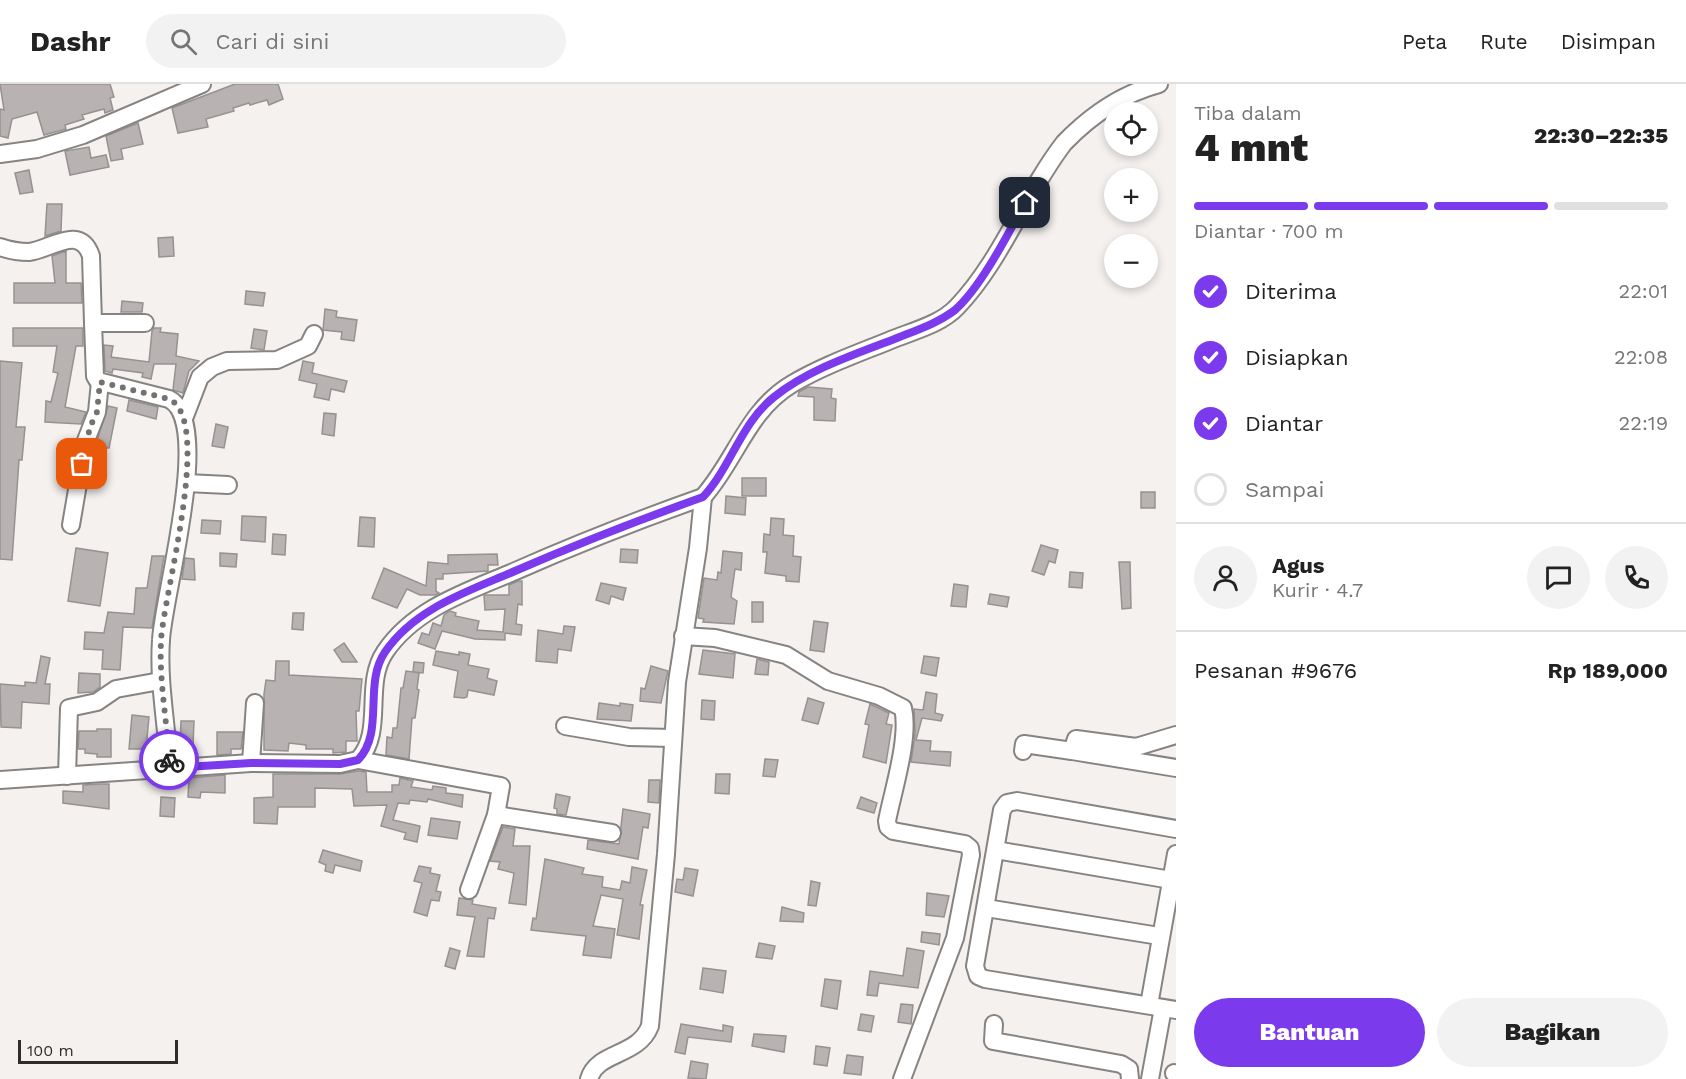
<!DOCTYPE html>
<html lang="id">
<meta charset="utf-8">
<style>
:root{--surface:#fff;--page:#f2f2f2;--text:#222;--muted:#767676;--line:#e0e0e0;--accent:#7c3aed}
body{margin:0;font-family:"Work Sans",sans-serif;background:var(--page);color:var(--text);height:100vh;display:flex;flex-direction:column;font-size:22px;white-space:nowrap}
*{box-sizing:border-box;margin:0}
p{font-size:20px;color:var(--muted)}
.icon{flex:none;width:33px;height:33px;fill:none;stroke:currentColor;stroke-width:2;stroke-linecap:round;stroke-linejoin:round}
.map{position:relative;flex:1;overflow:hidden}
.sheet{display:flex;flex-direction:column;background:var(--surface);width:510px}
.sheet>*{flex:none}
.buttons{position:absolute;left:1104px;top:18px;display:grid;gap:12px}
.buttons a{display:grid;place-items:center;width:54px;height:54px;border-radius:50%;background:var(--surface);box-shadow:0 3px 9px #0003;font-size:30px}
.scale{position:absolute;left:18px;bottom:15px;width:160px;box-sizing:border-box;padding-left:6px;border:3px solid #2f2d2c;border-top:0;font-size:16px;line-height:21px;white-space:nowrap;color:#2f2d2c;-webkit-text-stroke:4px #f5f1ef;paint-order:stroke}
.pin{position:absolute;display:grid;place-items:center;width:51px;height:51px;color:#fff;margin:-26px;border-radius:12px;box-shadow:0 3px 9px #0006}
.courier{position:absolute;display:grid;place-items:center;width:60px;height:60px;margin:-30px;border:4px solid #7c3aed;border-radius:50%;background:#fff;color:#222;box-shadow:0 2px 8px #0007}
.head em{font-style:normal;font-weight:800}
.head div{display:flex;flex-direction:column-reverse}
.head{display:flex;align-items:center;justify-content:space-between;height:102px;padding:0 18px}
h1{font-size:39px;font-weight:800;line-height:45px}
.bar{display:grid;grid-template-columns:repeat(4,1fr);gap:9px 6px;align-content:center;height:72px;padding:0 18px}
.bar i{height:8px;border-radius:4px;background:var(--line)}
.bar .active{background:var(--accent)}
.bar p{grid-column:span 4}
.line{display:flex;align-items:center;gap:15px;padding:0 18px;border-top:2px solid var(--line)}
.line div{flex:1}
.round{display:grid;place-items:center;flex:none;width:63px;height:63px;border-radius:32px;background:var(--page)}
ol{padding:0 18px;list-style:none}
li{display:flex;align-items:center;gap:18px;height:66px}
li p{margin-inline-start:auto}
li .icon{padding:6px;border-radius:50%;background:var(--accent);color:#fff;stroke-width:4}
li:last-child{color:var(--muted)}
li i{width:33px;height:33px;border:3px solid var(--line);border-radius:50%}
.button{display:flex;gap:12px;margin-top:auto;padding:12px 18px}
.button a{flex:1;height:69px;border-radius:36px;background:var(--accent);color:#fff;font-size:24px;font-weight:800;line-height:69px;text-align:center}
.button a+a{background:var(--page);color:var(--text)}
header{display:flex;align-items:center;gap:36px;box-sizing:border-box;height:84px;padding:0 30px;background:var(--surface);border-bottom:2px solid var(--line)}
header strong{font-size:28px}
nav{display:flex;gap:33px;margin-inline-start:auto;font-size:21px}
.search{width:420px;height:54px;background:var(--page);display:flex;align-items:center;gap:15px;box-sizing:border-box;padding:0 21px;border-radius:33px;color:var(--muted);font-size:22px}
main{display:flex;flex:1;min-height:0}
.map>svg:first-child{display:block}
</style>
<header>
<strong>Dashr</strong>
<div class="search"><svg class="icon" aria-label="search" viewBox="0 0 24 24"><circle cx="10" cy="10" r="6"/><path d="M15 15l6 6"/></svg>Cari di sini</div>
<nav><a>Peta</a><a>Rute</a><a>Disimpan</a></nav>
</header>
<main>
<div class="map">
<svg width="1176" height="995" viewBox="0 0 1176 995">
<rect width="100%" height="100%" fill="#f5f1ef"/>
<!-- building -->
<g fill="#b8b3b2" stroke="#969291" stroke-width="1.5">
<path d="M0,0H110L114,13L110,14L113,26L105,29L104,25L82,31L84,35L65,41L66,45L44,51L37,28L12,35L8,54L0,52V25L4,26Z"/>
<path d="M235,0H278L283,15L269,21L267,16L250,21L249,19L233,24L234,27L206,35L208,43L178,49L172,24Z"/>
<path d="M138,39L143,60L121,65L123,75L111,77L106,52Z"/>
<path d="M89,63L91,74L106,71L109,83L70,91L65,67Z"/>
<path d="M29,86L33,108L20,110L15,89Z"/>
<path d="M47,120H62L61,147L45,152Z"/>
<path d="M173,153L174,172L159,173L158,154Z"/>
<path d="M66,167V199H81L82,219H14V199H55L52,172Z"/>
<path d="M246,207L265,209L263,222L245,220Z"/>
<path d="M122,217L143,219L142,228H121Z"/>
<path d="M325,225L337,227L336,233L357,236L354,257L341,255L342,248L323,246Z"/>
<path d="M13,244H83V262H76L65,323L86,328L81,340L45,338L46,317L51,318L58,289L53,288L57,262H13Z"/>
<path d="M154,244H161L160,248L178,250L176,272L199,277L189,287L183,309L173,306L176,280H154L151,295L142,293L143,289L113,285L112,289L105,287L104,261L113,262L111,273L149,278L152,247Z"/>
<path d="M254,245L267,247L264,266L251,264Z"/>
<path d="M0,277L22,279L16,343H25L22,376H19L12,476L0,475Z"/>
<path d="M303,277L314,279L312,289L347,297L344,308L331,305L329,316L314,313L317,300L299,296Z"/>
<path d="M808,303L832,305L831,314L836,315L835,337L814,336V313L798,312L799,308Z"/>
<path d="M129,316L158,323L156,335L127,327Z"/>
<path d="M108,322L117,324L109,364L95,363Z"/>
<path d="M324,329L336,330L334,352L322,350Z"/>
<path d="M216,340L228,343L224,364L212,362Z"/>
<path d="M61,369L72,372L70,387L58,384Z"/>
<rect x="742" y="394" width="24" height="18"/>
<rect x="1141" y="408" width="14" height="16"/>
<path d="M726,412L746,414L745,431L725,429Z"/>
<path d="M242,432L266,433L265,458L241,456Z"/>
<path d="M360,433L375,434L374,463L358,462Z"/>
<path d="M771,434L784,435L783,451L794,452L793,472L801,473L799,498L786,497V492L765,489L767,468H763L764,450L770,451Z"/>
<path d="M202,436L221,437L220,450L201,449Z"/>
<path d="M273,450L286,451L285,471L272,470Z"/>
<path d="M1041,461L1058,466L1055,479L1049,477L1044,491L1032,487Z"/>
<path d="M76,464L108,469L100,522L68,517Z"/>
<path d="M621,465L638,466L637,479L620,478Z"/>
<path d="M723,467L742,469L741,486L735,485L731,513L737,517L734,540L703,538L704,535L698,534L704,494L717,496L718,488L721,489Z"/>
<path d="M220,469L237,470L236,483L220,482Z"/>
<path d="M497,470L498,481H488V487L443,490V495H436V507L439,509L435,511H420L407,505L397,524L372,514L384,484L426,502L428,478L448,480V471Z"/>
<path d="M152,472H164L152,544L123,543L120,586L102,585L103,566L84,565L85,548L104,549L108,528L134,530L136,504H147Z"/>
<path d="M185,474L194,475L195,496L182,495Z"/>
<path d="M1119,478H1130L1131,524L1122,525Z"/>
<path d="M1070,488L1083,489L1082,504L1069,503Z"/>
<path d="M518,497H522V521L518,520L516,540L522,541L521,551L505,549V556L475,555L442,547L435,565L418,559L422,549L429,551L433,539L441,542L444,531L450,527L456,529L455,532L479,537L477,546L503,548L505,525L485,526L484,511H509V501Z"/>
<path d="M601,499L626,504L623,516L611,512L609,520L596,516Z"/>
<path d="M954,500L968,502L966,523L951,522Z"/>
<path d="M990,510L1009,513L1007,523L988,520Z"/>
<rect x="752" y="518" width="11" height="20"/>
<path d="M293,529H304L303,546L292,545Z"/>
<path d="M814,537L828,539L824,568L810,566Z"/>
<path d="M564,542L575,543L571,567L558,565L557,579L536,577L538,546L563,550Z"/>
<path d="M344,559L357,578H342L334,566Z"/>
<path d="M703,566L735,570L733,594L699,590Z"/>
<path d="M436,567L459,571V568L470,570L468,581L489,585L487,594L497,597L494,611L468,606L467,613L464,614L454,613L458,587L433,581Z"/>
<path d="M41,572L50,574L45,600H50L49,620L22,618L21,644L1,643L0,600L25,602V598L36,599Z"/>
<path d="M924,572L939,574L936,592L921,589Z"/>
<path d="M757,575L769,578L768,591L755,590Z"/>
<path d="M276,577H289V591L362,595L359,627H356L357,657H346V668L333,669V665H306V661L289,659L288,667L264,666V610L266,596L275,597Z"/>
<path d="M414,578L424,579L423,589L414,588L419,589L417,605L419,606L415,634H412L409,675L386,671L387,653L392,654L393,644H397L401,604H403L406,587L413,588Z"/>
<path d="M651,582L668,587L661,619L640,617L641,604L645,605Z"/>
<path d="M79,589L100,590V603L93,608L78,609Z"/>
<path d="M926,608L937,610L935,629L943,631L941,637L922,634L916,656L931,657L930,667L951,668L950,682L911,678L915,650L914,625L923,626Z"/>
<path d="M808,614L824,619L818,640L802,636Z"/>
<path d="M702,616L715,617L714,636L701,635Z"/>
<path d="M599,619L620,622V619L633,621L631,637L597,635Z"/>
<path d="M870,620L889,629L886,640L892,641L886,679L863,673L869,641L865,640Z"/>
<path d="M132,631L149,633L146,665H129Z"/>
<path d="M181,637H194L193,661H180Z"/>
<path d="M97,645H111V673H97V670L85,669V665H78L79,647H97Z"/>
<path d="M217,648H243L241,665H231V670L217,671Z"/>
<path d="M765,675L778,676L775,693L763,692Z"/>
<path d="M358,687L366,688L367,708H392V701H399L400,694L413,697L411,703L432,706L433,702L446,704V709L463,711L462,723L428,715L427,718L410,716L409,720L398,719L393,736L420,742L417,758L404,755L406,749L381,742L387,721L354,722L352,705L315,704V723H278L277,740L254,739V714L273,713V690H340Z"/>
<path d="M716,690H730L729,710L715,709Z"/>
<path d="M225,691V709L201,708L200,714L188,713L189,694Z"/>
<path d="M649,696H660L659,719L648,718Z"/>
<path d="M100,700H109V725L63,719V707L83,708V701Z"/>
<path d="M556,710L570,713L566,731L557,730V725L554,724Z"/>
<path d="M161,713L175,714L174,733L160,732Z"/>
<path d="M861,713L877,719L874,729L857,724Z"/>
<path d="M623,725L650,730L648,744L643,743L638,775L587,765L588,756L619,760Z"/>
<path d="M431,734L460,738L457,755L428,751Z"/>
<path d="M503,743L515,745L513,762H530L526,821L509,819L514,789L498,785L500,778L490,777Z"/>
<path d="M323,766L362,777L360,787L335,781L333,789L325,787L326,781L319,778Z"/>
<path d="M545,775L584,784L582,790L603,793L602,803L620,806L622,797L630,799L632,783L647,786L640,821H643L639,855L617,851L623,815L601,811L593,842L615,845L611,874L583,871L586,852L531,846L533,834L536,835Z"/>
<path d="M419,782L431,784L430,789L440,791L436,807L441,808L439,817L431,816L427,832L414,828L422,799L414,797Z"/>
<path d="M685,784L698,786L693,812L675,808L677,795L683,796Z"/>
<path d="M811,797L820,799L816,822L808,821Z"/>
<path d="M927,809L949,812L944,833L926,831Z"/>
<path d="M459,814L473,816L472,820L496,824L494,835L488,834L484,873L467,872L475,833L457,831Z"/>
<path d="M782,823L804,829L803,838L780,837Z"/>
<path d="M922,848L940,850L939,861L921,858Z"/>
<path d="M759,859L775,862L772,875L756,873Z"/>
<path d="M450,864L460,867L455,885L445,882Z"/>
<path d="M907,864L924,867L918,904L879,899L877,912L867,911L870,887L903,892Z"/>
<path d="M703,884L726,887L723,909L700,905Z"/>
<path d="M825,895L841,897L837,925L821,922Z"/>
<path d="M901,920L913,921L911,940L898,938Z"/>
<path d="M861,930L874,932L871,948L858,946Z"/>
<path d="M681,940L723,947V941L733,943L731,958L688,953L685,970L675,968Z"/>
<path d="M754,950L786,952L784,968L752,962Z"/>
<path d="M816,962L830,964L827,982L814,980Z"/>
<path d="M847,971L863,973L861,991L844,989Z"/>
<path d="M691,977L708,980L706,995L688,994Z"/>
</g>
<g fill="none" stroke-linecap="round" stroke-linejoin="round">
<defs>
<g id="minor">
<path d="M0,70L37,65L83,51L202,0"/>
<path d="M0,163C9,166 19,168 29,168C50,166 80,139 91,172L93,239"/>
<path d="M145,239H93L95,292L98,297L169,315C214,337 163,512 161,556C158,599 167,641 169,684"/>
<path d="M185,332L200,293L212,283L227,277L277,276L308,262L314,250"/>
<path d="M186,399L228,401"/>
<path d="M71,441L85,359L97,328L100,298"/>
<path d="M683,552L715,554L786,571L828,597L879,612L903,624C910,654 893,706 887,737L888,743L893,747L965,760L970,764L971,771L955,854L902,995"/>
<path d="M565,642L629,653L673,654"/>
<path d="M1176,651L1136,663L1076,655L1072,667L1176,684"/>
<path d="M1023,667L1024,660L1072,667"/>
<path d="M358,676L501,702L496,731L469,806"/>
<path d="M251,679L255,619"/>
<path d="M67,692L69,624L97,618L116,605L160,597"/>
<path d="M0,696L251,679L340,680L358,676C385,648 363,600 385,568C414,525 466,508 511,489C574,461 638,436 703,413C736,376 747,327 792,300C824,281 862,268 896,254C917,246 942,239 957,223C1002,176 1024,111 1064,59C1090,32 1121,10 1159,0"/>
<path d="M496,731L612,749"/>
<path d="M1176,745L1017,717L1007,719L1002,726L975,882L978,892L985,895L1176,926"/>
<path d="M996,766L1171,796"/>
<path d="M986,824L1159,852"/>
<path d="M1149,921L1176,770"/>
<path d="M994,940L993,957L1121,980L1129,985L1130,995"/>
<path d="M1174,989L1176,990"/>
<path d="M589,995C597,967 638,973 650,942L666,770L677,598L698,464L703,413"/>
<path d="M1150,995L1163,924"/>
</g>
</defs>
<!-- minor casing -->
<use href="#minor" stroke="#878381" stroke-width="20"/>
<!-- minor -->
<use href="#minor" stroke="#fff" stroke-width="16"/>
</g>
<g fill="none" stroke-linecap="round" stroke-linejoin="round">
<!-- done -->
<path stroke="#747270" stroke-width="6" stroke-dasharray="0 10.8" d="M82,380L90,343L97,328L100,298L169,315C214,336 163,512 161,557C159,597 167,636 169,676"/>
<!-- route -->
<path stroke="#7c3aed" stroke-width="8" d="M169,676V684L251,679L340,680L358,676C385,648 363,600 385,568C415,524 469,507 515,487C577,460 639,436 703,413C731,383 741,339 774,313C809,285 856,270 897,254C917,246 938,239 955,226C981,203 1008,150 1025,119"/>
</g>
</svg>
<div class="buttons">
<a><svg class="icon" aria-label="locate" viewBox="0 0 24 24"><circle cx="12" cy="12" r="6"/><path d="M12 2v4M12 18v4M2 12h4M18 12h4"/></svg></a>
<a>+</a>
<a>−</a>
</div>
<div class="scale">100 m</div>
<div class="pin" style="left:82px;top:380px;background:#ea580c"><svg class="icon" aria-label="bag" viewBox="0 0 24 24"><path d="M5 8h14l-1 12H6zM9 8a3 3 0 0 1 6 0"/></svg></div>
<div class="pin" style="left:1025px;top:119px;background:#1f2937"><svg class="icon" aria-label="home" viewBox="0 0 24 24"><path d="M3 11l9-7 9 7M6 9v11h12V9"/></svg></div>
<div class="courier" style="left:169px;top:676px"><svg class="icon" aria-label="bike" viewBox="0 0 24 24"><circle cx="6" cy="16" r="4"/><circle cx="18" cy="16" r="4"/><path d="M6 16l4-8h5l3 8M10 8l3 8H6M13 5h3"/></svg></div>
</div>
<section class="sheet">
<div class="head"><div><h1>4 mnt</h1><p>Tiba dalam</p></div><em>22:30–22:35</em></div>
<div class="bar"><i class="active"></i><i class="active"></i><i class="active"></i><i></i><p>Diantar · 700 m</p></div>
<ol>
<li><svg class="icon" aria-label="check" viewBox="0 0 24 24"><path d="M5 12l5 5 9-10"/></svg>Diterima<p>22:01</p></li>
<li><svg class="icon" aria-label="check" viewBox="0 0 24 24"><path d="M5 12l5 5 9-10"/></svg>Disiapkan<p>22:08</p></li>
<li><svg class="icon" aria-label="check" viewBox="0 0 24 24"><path d="M5 12l5 5 9-10"/></svg>Diantar<p>22:19</p></li>
<li><i></i>Sampai</li>
</ol>
<div class="line" style="height:108px"><a class="round"><svg class="icon" aria-label="person" viewBox="0 0 24 24"><circle cx="12" cy="8" r="4"/><path d="M4 21q1-7 8-7t8 7"/></svg></a><div><b>Agus</b><p>Kurir · 4.7</p></div><a class="round"><svg class="icon" aria-label="chat" viewBox="0 0 24 24"><path d="M4 5h16v11H9l-5 4z"/></svg></a><a class="round"><svg class="icon" aria-label="phone" viewBox="0 0 24 24"><path d="M5 4h4l2 5-3 2q2 4 5 5l2-3 5 2v4C11 20 4 13 5 4z"/></svg></a></div>
<div class="line" style="height:78px"><div>Pesanan #9676</div><b>Rp 189,000</b></div>
<div class="button"><a>Bantuan</a><a>Bagikan</a></div>
</section>
</main>
